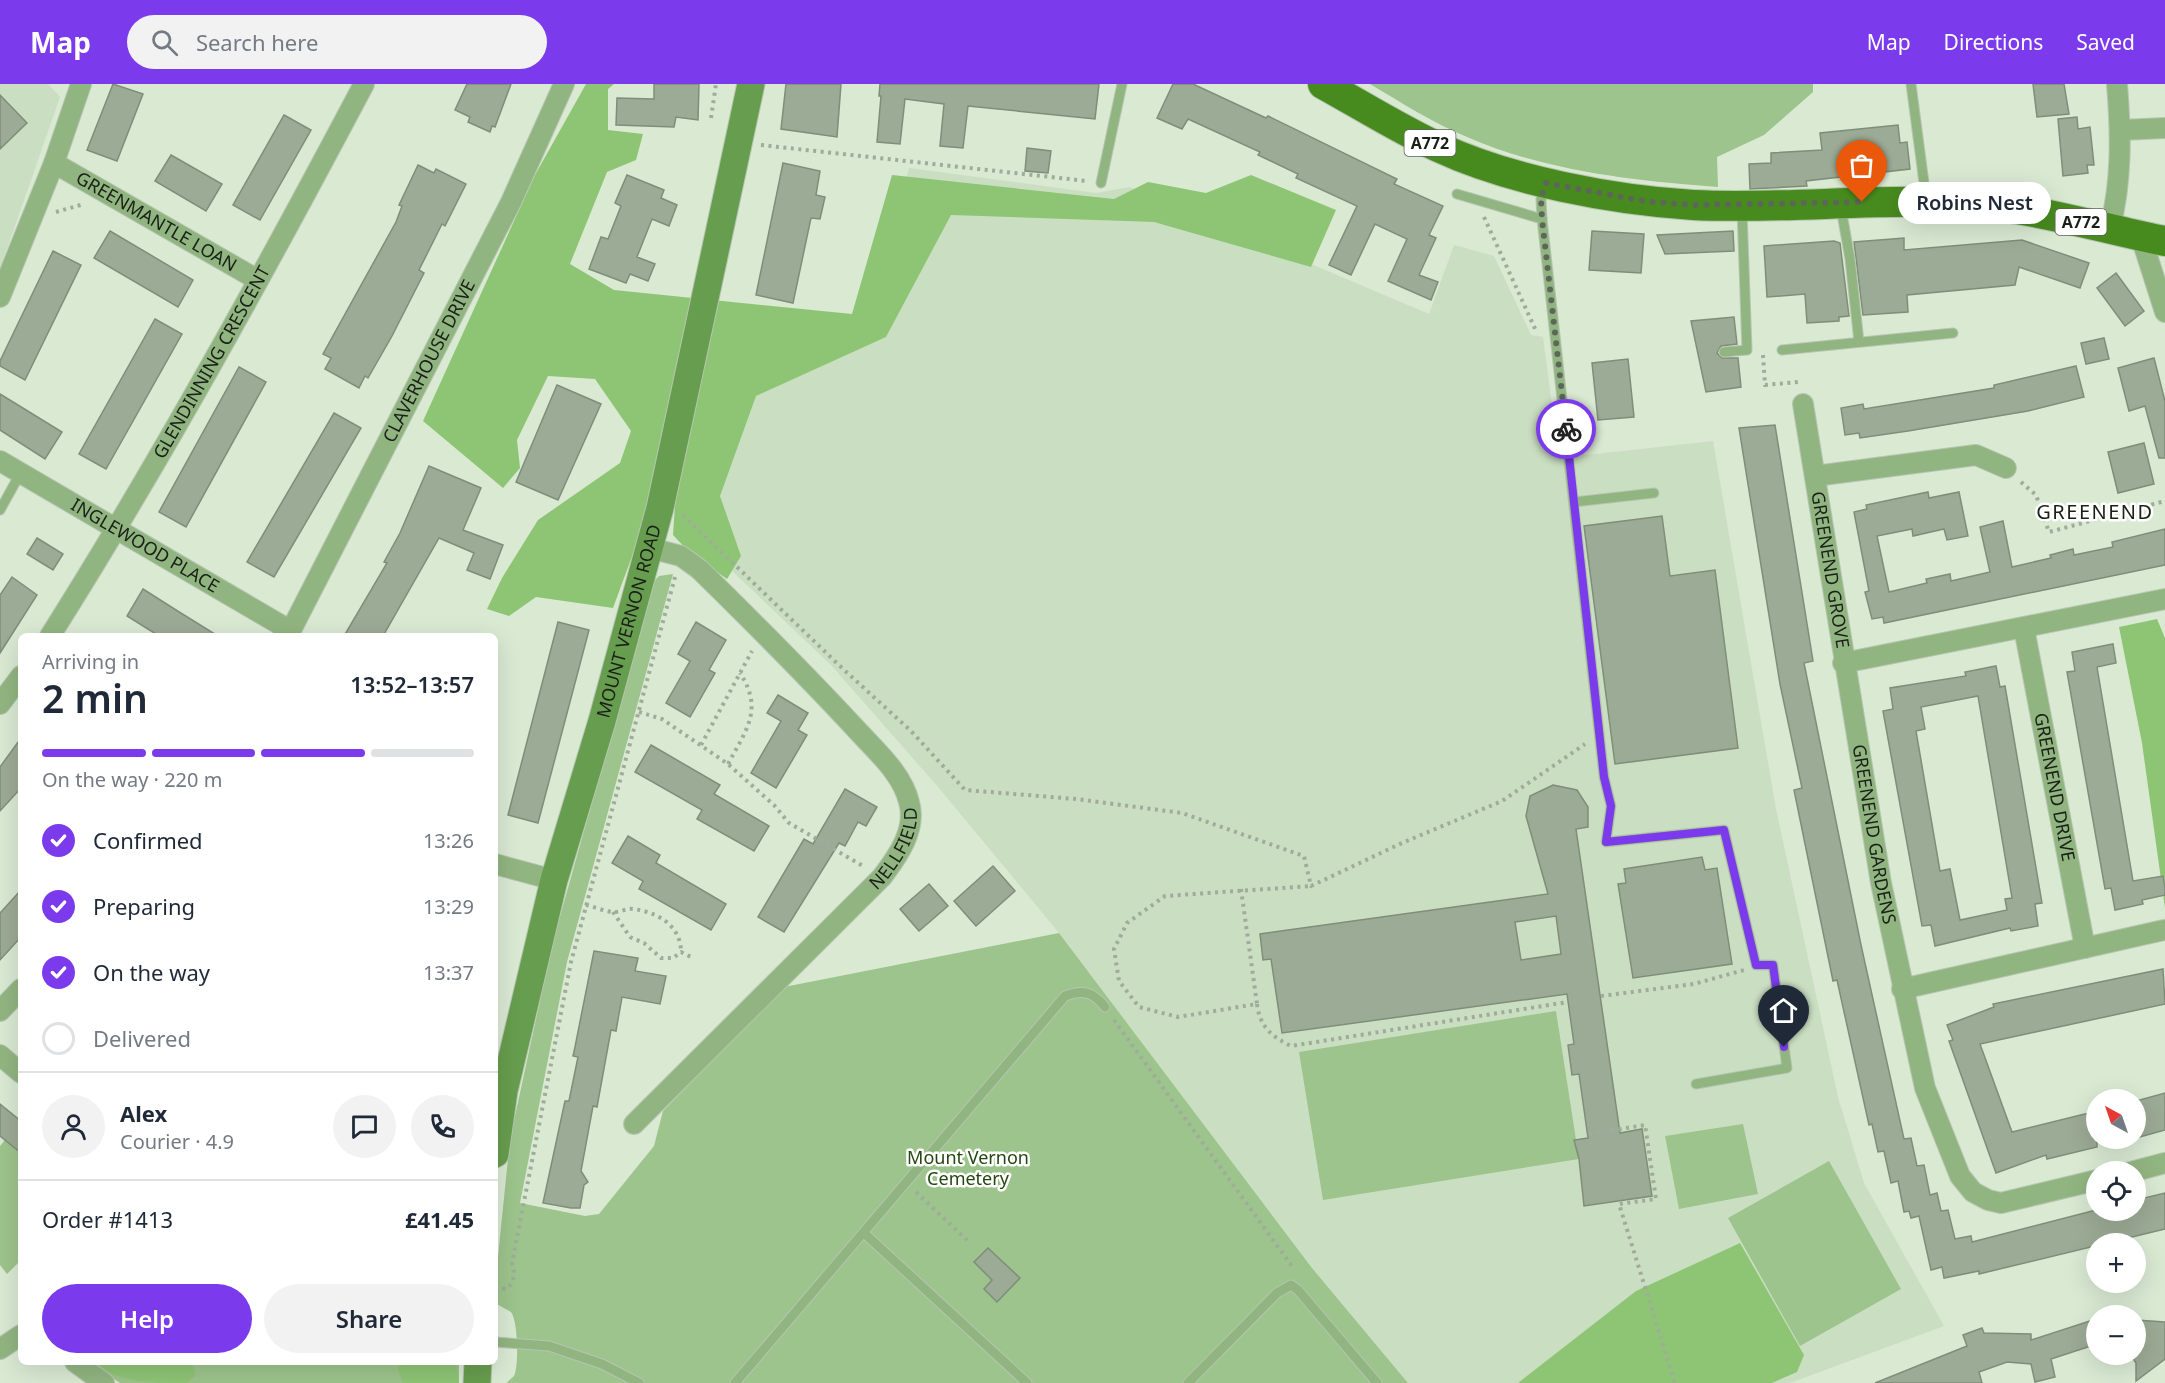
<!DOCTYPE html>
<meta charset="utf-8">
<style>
:root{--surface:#fff;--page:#f2f2f3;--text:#1f2937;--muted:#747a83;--line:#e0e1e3;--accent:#7c3aed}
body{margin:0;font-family:"Noto Sans",sans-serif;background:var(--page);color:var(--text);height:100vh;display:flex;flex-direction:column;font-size:22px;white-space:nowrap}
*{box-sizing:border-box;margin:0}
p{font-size:20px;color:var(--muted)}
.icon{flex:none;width:33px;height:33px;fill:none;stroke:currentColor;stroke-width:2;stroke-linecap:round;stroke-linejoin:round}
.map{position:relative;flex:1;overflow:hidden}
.drawer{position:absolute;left:18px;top:549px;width:480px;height:732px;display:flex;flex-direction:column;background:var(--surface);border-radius:9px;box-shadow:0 6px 24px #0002}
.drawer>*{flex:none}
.needle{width:39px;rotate:320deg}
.fabs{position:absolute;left:2086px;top:1005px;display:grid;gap:12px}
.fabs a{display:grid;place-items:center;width:60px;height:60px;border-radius:50%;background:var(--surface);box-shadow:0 6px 24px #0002;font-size:30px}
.pin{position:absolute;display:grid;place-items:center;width:51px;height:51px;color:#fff;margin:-62px -26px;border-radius:50% 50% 50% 0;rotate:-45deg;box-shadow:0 0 6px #0007}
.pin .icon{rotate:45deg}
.courier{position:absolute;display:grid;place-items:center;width:60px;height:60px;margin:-30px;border:4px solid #7c3aed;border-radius:50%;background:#fff;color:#222;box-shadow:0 2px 8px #0007}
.bubble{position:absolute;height:42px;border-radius:21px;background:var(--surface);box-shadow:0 6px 24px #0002;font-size:20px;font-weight:600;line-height:42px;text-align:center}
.overview em{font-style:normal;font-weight:600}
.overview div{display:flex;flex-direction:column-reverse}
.overview{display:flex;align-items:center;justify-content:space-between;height:102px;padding:0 24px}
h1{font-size:39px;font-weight:600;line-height:45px}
.bar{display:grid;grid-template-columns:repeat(4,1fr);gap:9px 6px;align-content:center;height:72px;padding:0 24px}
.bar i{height:8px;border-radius:4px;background:var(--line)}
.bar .active{background:var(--accent)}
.bar p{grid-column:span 4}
.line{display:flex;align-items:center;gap:15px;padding:0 24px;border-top:2px solid var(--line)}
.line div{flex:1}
.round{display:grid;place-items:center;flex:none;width:63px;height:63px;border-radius:32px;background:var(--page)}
ol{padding:0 24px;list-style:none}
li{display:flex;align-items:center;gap:18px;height:66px}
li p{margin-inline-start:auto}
li .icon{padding:6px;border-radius:50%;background:var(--accent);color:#fff;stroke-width:4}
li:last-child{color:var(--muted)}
li i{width:33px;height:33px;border:3px solid var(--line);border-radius:50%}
.primary-button{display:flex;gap:12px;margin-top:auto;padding:12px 24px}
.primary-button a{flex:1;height:69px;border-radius:36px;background:var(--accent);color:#fff;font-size:24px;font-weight:600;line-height:69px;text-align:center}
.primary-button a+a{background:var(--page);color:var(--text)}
header{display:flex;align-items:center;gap:36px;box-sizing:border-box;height:84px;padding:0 30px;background:var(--accent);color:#fff}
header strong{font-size:28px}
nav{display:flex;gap:33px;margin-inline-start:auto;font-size:21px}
.search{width:420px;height:54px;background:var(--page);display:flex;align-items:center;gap:15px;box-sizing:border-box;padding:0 21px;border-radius:33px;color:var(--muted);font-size:22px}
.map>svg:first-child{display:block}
</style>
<header>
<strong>Map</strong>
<div class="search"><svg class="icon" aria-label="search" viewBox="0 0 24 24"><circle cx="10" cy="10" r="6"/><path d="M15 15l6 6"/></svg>Search here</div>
<nav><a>Map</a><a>Directions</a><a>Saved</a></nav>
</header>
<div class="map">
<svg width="2165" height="1299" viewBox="0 0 2165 1299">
<rect width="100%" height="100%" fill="#d9e9d2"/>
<!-- built -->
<g fill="#cadfc2">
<path d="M0,0H48L60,13L0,185Z"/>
<path d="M909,84L1096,109L1130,103L1429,230L1454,161L1494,172L1531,251L1543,253L1559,374L1713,357L1776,725L1838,1013L1864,1099L1944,1242L1790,1299H1408L1312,1184L1059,849L939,704L831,581L691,448L754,224L873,237Z"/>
</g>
<!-- green -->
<g fill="#9dc48c">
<path d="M1370,0H1813V8L1764,51L1717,73L1718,103C1634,97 1545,87 1467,53C1433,39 1402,19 1370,0Z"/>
<path d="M673,490L567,878L520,1119L585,1132L599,1130L654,1062L663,1027L784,903L1059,849L1312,1184L1408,1299H507C507,1298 513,1293 514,1292C519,1282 518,1237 511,1228L495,1219V1202L510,1055L552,861L654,497L659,492Z"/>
<path d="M1556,927L1579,1075L1323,1116L1299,968Z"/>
<path d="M1743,1040L1758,1110L1679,1125L1665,1052Z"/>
<path d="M5,1056L21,1069V1176L7,1190L0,1181V1062Z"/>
<path d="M1829,1077L1901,1205L1800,1262L1728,1134Z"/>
<path d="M89,1278H459V1299H120Z"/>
</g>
<!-- forest -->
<g fill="#8ec575">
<path d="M586,0H614L608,5V46L643,50L636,76L607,88L570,180L614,206L852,230L892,91L1114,115L1148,98L1206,109L1251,91L1336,126L1311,183L1154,138L951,131L886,253L756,312L720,412L741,472L727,495L689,468L673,451L675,421L652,418L613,524L536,513L509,532L487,525L502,494L538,436L620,379L631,347L595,295L548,292L517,356L520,384L503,404L423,337L535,91Z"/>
<path d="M2157,535L2165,554V824L2142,659L2119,543Z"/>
<path d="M1740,1159L1804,1271L1797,1288L1772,1299H1518L1636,1207Z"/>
<path d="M89,1278H193L195,1292L187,1299C144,1299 126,1299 89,1278Z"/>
<path d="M408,1278H456L459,1299H403L397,1283Z"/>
</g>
<!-- building -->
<g fill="#9cab95" stroke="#7f8e79" stroke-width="1.5" fill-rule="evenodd">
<path d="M113,0L143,10L117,77L87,66Z"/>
<path d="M467,0H511L495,43L492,42L490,48L468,38L470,33L455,26Z"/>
<path d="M654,0H699L698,36L676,33L674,43L616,41L617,14L654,15Z"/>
<path d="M786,0H841L837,53L781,45Z"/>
<path d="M880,0H1099L1095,35L968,22L963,64L940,62L944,20L905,15L900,60L877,58L881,12H879Z"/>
<path d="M1173,0H1193L1266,34L1268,32L1397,95L1394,100L1443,122L1429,151L1436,154L1419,191L1438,198L1431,216L1388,197L1407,155L1375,140L1351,191L1329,181L1357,122L1296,94L1298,90L1258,71L1260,68L1188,35L1182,45L1157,34Z"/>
<path d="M2033,0H2064L2069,30L2037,33Z"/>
<path d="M0,11L27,39L0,65Z"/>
<path d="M284,31L311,46L260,136L233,121Z"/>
<path d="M2077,33L2078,45L2090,43L2094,81H2087L2088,89L2063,92L2058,35Z"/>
<path d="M1898,41L1900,59L1907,58L1910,85L1806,97L1807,102L1750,105L1749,80L1771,79V69L1822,66L1820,49Z"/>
<path d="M1027,64L1051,67L1048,89L1025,87Z"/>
<path d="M171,71L222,100L206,127L155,97Z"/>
<path d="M783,79L820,87L816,111L825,113L820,135L811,134L793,219L756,211Z"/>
<path d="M418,81L434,89L436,85L466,100L445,142L442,140L419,186L424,189L392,252L368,294L365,292L359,304L325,285L331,274L323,270L396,138L402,122L399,121Z"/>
<path d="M627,91L664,106L661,114L677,121L669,142L652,135L637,173L655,180L648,197L630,190L626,199L589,185L601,153L608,155L621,122L615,119Z"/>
<path d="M110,147L193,196L178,223L94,174Z"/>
<path d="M1592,147L1644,150L1641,189L1589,186Z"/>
<path d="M1733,147L1734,167L1665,170L1657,151Z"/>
<path d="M1904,154V166L2022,156L2089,179L2080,204L2019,183L2015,201L1907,211L1908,228L1863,231L1854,158Z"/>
<path d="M1834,157L1840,159L1849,232L1839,233V237L1807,239L1805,210L1767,213L1764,162Z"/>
<path d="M53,167L81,181L25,296L0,282V277Z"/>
<path d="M2116,189L2144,227L2125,242L2097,204Z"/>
<path d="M1734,233L1737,260L1721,262L1717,269L1722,274H1738L1741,303L1706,308L1691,237Z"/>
<path d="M155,235L182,250L106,385L79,370Z"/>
<path d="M2104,254L2109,275L2086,280L2081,259Z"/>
<path d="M2154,274L2165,317V374H2159L2145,322L2129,327L2118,284Z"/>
<path d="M1628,275L1634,333L1598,336L1592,279Z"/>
<path d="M2076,282L2084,313L2028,327L1908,347L1860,354L1859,349L1845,351L1841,324L1863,320L1864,325L1994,304V301Z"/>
<path d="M239,283L266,298L186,443L159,428Z"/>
<path d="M557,301L601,320L558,416L516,398Z"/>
<path d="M0,310L62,348L45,375L0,346Z"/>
<path d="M334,329L361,344L274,493L247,478Z"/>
<path d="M1775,341L1813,577L1804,579L1861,861L1904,1055L1911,1054L1917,1082L1924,1081L1930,1111L1937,1109L1941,1127L1948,1126L1955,1155L1971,1152L1972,1158L2096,1126H2136V1116L2165,1109V1145L1979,1190V1187L1944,1194L1942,1183L1931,1186L1919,1132L1911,1134L1909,1127L1904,1128L1898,1097L1891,1099L1884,1067L1878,1068L1872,1040L1869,1041L1837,896L1833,897L1794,706L1802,704L1780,600L1739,344Z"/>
<path d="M2144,359L2154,400L2118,409L2108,368Z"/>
<path d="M429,382L481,404L463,446L503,461L490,495L467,486L474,469L439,454L383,552H344L387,479L384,478L400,449Z"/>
<path d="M1928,408L1929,414L1959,408L1968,452L1947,456L1944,445L1913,452L1912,445L1877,452L1889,508L1927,499L1926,495L1950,490L1951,497L1990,488L1980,443L2003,437L2012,483L2051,474L2050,471L2073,465L2074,471L2113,463L2112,458L2165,445V481L1884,539L1883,533L1872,535L1865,508L1869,507L1854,428L1867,425L1866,421Z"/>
<path d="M1662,432L1670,492L1715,486L1738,664L1615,680L1584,442Z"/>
<path d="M37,454L63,470L53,486L27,470Z"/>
<path d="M12,493L37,511L0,569V511Z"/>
<path d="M143,505L176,526L218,552H159L127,532Z"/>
<path d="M558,538L589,546L538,739L508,731Z"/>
<path d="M696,538L726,556L709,586L715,589L690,633L666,619L690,577L678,570Z"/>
<path d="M2113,560L2116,579L2097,583L2133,797L2163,792L2165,804V811L2142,816L2143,820L2115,826L2111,804L2105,805L2067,588L2075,587L2072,568Z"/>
<path d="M1996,582L2000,603L2005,602L2042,819L2035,820L2038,842L2011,847L2010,844L1935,862L1931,841L1922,842L1883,627L1893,625L1890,604L1966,592L1965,588ZM1978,612L2012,814L2005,815L2007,826L1960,836L1950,785L1940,787L1916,647L1925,645L1921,623Z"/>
<path d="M778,611L808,629L798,646L807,651L776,704L751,689L781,637L767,629Z"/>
<path d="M21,654V704L0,727V683Z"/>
<path d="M651,661L720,701L714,710L769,742L754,767L697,735L702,726L635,688Z"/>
<path d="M1553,701L1577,706L1588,723V743L1576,745L1620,1049L1642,1045L1652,1112L1584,1122L1579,1075L1574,1056L1588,1054L1579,990L1572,991L1568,961L1574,960L1567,910L1282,949L1271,875L1263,876L1260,850L1548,810L1526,732L1530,712ZM1556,832L1561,870L1521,876L1515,838Z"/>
<path d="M845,705L877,723L866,742L858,738L845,762L839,759L784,848L758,833L804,755L813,760Z"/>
<path d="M628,752L660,771L656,779L726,820L711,846L639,805L643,797L612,779Z"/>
<path d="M1702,773L1705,786L1717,784L1732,880L1633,894L1618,800L1626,799L1624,785Z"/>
<path d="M993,782L1015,807L976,842L954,817Z"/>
<path d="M929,800L948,822L919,847L900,825Z"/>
<path d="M21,806V853L0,876V829Z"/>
<path d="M594,867L638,874L635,887L666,892L660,920L622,913L616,947L611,946L597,1023L593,1022L581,1087L588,1098L584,1101L580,1124H571L543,1119L565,1017H569L578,973L573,972L575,963Z"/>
<path d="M2163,885L2165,920L1980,960L2012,1048L2097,1027V1063L2047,1075L2046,1071L1996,1089L1949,957L1953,956L1947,941L1994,923L1993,920Z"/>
<path d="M2165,1009V1046L2136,1054V1017Z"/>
<path d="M0,1020L21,1037V1069L0,1052Z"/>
<path d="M988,1164L1020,1194L997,1218L984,1205L992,1196L974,1178Z"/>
<path d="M2136,1236L2165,1238V1275L2136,1297V1279L2132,1273L2136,1270Z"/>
<path d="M2090,1237L2097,1260L2051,1275L2055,1293L2035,1298L2031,1280L2007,1278L1979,1288L1982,1299H1875L1967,1262L1963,1251L1982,1244L1984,1249L2031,1250V1256Z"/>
</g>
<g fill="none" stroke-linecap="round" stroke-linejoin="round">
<defs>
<g id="lane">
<path d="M1911,0L1926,114"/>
<path d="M1101,99L1122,0"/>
<path d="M1545,101L1541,115L1542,135L1604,693L1611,722L1606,758L1724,746L1756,881H1773L1787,984L1696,1000"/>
<path d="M1457,110L1542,135"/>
<path d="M1841,124L1850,175L1859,258"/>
<path d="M1782,266L1953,249"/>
<path d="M1724,268L1747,266L1742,126"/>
<path d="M1574,418L1654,409"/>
<path d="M0,426L20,390"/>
<path d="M864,1149L1027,1299"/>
<path d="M495,1258L549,1262L602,1280L639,1299"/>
<path d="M735,1299L1065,912C1083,905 1093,908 1105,923"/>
<path d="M1188,1299L1277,1209L1291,1201L1298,1206L1377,1299"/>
</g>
<g id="street">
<path d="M2121,46L2165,44"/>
<path id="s1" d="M54,79L258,196"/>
<path d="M2110,144C2122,96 2121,50 2117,0"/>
<path d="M2141,153L2165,228"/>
<path d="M0,213L54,79L81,0"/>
<path id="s2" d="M1803,320L1881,799L1925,1004L1960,1092L1973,1108L1988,1116L2001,1119L2097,1096"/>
<path id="s3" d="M0,377L291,547"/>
<path d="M1815,392L1976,371L2006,384"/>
<path id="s4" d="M2024,544L2085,864"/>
<path id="s5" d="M50,552C163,373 265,187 364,0"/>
<path id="s6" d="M288,552L511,118L564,0"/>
<path d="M1843,579L2165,515"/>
<path d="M0,620L21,592"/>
<path d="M495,780L554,796"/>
<path d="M1902,905L2164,846"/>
<path d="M0,927L21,905"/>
<path d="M0,971L21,989"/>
<path id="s7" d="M634,1040L882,793C898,772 917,745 909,718C902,689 876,667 856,645C805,590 752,537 699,485L681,472L650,464"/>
<path d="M2131,1088L2165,1079"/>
<path d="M0,1265L21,1251"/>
<path d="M75,1278L104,1299"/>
</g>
<g id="secondary">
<path id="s8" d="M495,1070L504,1007L554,796L602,637L660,424L751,0"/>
<path d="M477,1299L478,1278"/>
</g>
<path id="primary" d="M1323,0C1361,21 1399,45 1438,63C1511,97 1613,116 1693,121C1794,126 1896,111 1997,122C2054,129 2109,146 2165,157"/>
</defs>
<!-- lane casing -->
<use href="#lane" stroke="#b7c5b1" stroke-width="11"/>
<!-- street casing -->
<use href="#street" stroke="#b7c5b1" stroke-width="22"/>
<!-- secondary casing -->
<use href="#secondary" stroke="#b7c5b1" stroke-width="29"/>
<!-- primary casing -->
<use href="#primary" stroke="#b7c5b1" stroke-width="32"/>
<!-- path -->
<g stroke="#9fac9a" stroke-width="4" stroke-dasharray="3 4.5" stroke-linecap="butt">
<path d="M711,34L716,0"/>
<path d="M761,61L1087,97"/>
<path d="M56,128L84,120"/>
<path d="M1484,133L1537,249"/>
<path d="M1763,271L1765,301L1798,298"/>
<path d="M2021,398L2036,411L2049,448L2165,417"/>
<path d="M683,431L842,584L911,647L965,706L1076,715L1182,729L1304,772L1311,802L1402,759L1502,717L1585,660"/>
<path d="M639,628L662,635L728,680L774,721L789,739L863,782"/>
<path d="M701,661L752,567"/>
<path d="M728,680C746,646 764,626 740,589"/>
<path d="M1241,805L1257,920L1178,933L1139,923L1119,897L1114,865L1127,839L1165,812L1311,802"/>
<path d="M586,821C595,823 606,828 614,828C621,828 627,824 633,825C658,828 681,842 681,868"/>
<path d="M613,828L630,853L644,859L661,874H673L681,868L691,873"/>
<path d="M1601,912L1694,900L1744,886"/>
<path d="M1257,920C1260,943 1271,952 1291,962L1568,918"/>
<path d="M1114,936L1294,1185"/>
<path d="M1589,1050L1645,1041L1656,1115L1619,1120L1675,1299"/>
<path d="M916,1108L968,1157"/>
<path d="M495,1204L506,1205C515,1198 515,1190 512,1179L571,878L675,493"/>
</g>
<!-- lane -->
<use href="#lane" stroke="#91b581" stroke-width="9"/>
<!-- street -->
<use href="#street" stroke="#91b581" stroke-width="20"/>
<!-- secondary -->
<use href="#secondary" stroke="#679d4e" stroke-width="27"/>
<!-- primary -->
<use href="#primary" stroke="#478b1e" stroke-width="30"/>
</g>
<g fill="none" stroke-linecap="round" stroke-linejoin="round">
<!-- done -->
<path stroke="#5d6659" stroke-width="6" stroke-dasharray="0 10.8" d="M1566,345L1542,135L1541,115L1546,99L1644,117L1694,121L1862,118"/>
<!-- route -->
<path stroke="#7c3aed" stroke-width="8" d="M1566,345L1604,693L1611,722L1606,758L1724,746L1756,881H1773L1784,963"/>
</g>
<g text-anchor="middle" stroke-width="5" stroke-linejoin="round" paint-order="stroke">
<!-- shield labels -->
<g fill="#fff" stroke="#5f635d" stroke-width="1.5">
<rect x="1404.5" y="46" width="51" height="26" rx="4.5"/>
<rect x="2055.5" y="125" width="51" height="26" rx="4.5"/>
</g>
<g font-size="16" font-weight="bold" fill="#1a2018">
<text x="1430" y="65">A772</text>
<text x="2081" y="144">A772</text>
</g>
<!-- street labels -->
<g font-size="18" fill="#1a2018" stroke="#fff">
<text dy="6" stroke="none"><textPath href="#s1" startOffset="118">GREENMANTLE LOAN</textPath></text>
<text dy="6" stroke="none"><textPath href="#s6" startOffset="309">CLAVERHOUSE DRIVE</textPath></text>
<text dy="6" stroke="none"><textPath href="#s5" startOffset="318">GLENDINNING CRESCENT</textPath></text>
<text dy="6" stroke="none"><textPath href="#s3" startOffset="168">INGLEWOOD PLACE</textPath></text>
<text dy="6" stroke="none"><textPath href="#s2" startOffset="168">GREENEND GROVE</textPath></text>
<text dy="6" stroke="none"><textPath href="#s8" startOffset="550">MOUNT VERNON ROAD</textPath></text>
<text dy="6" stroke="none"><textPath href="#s4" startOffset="162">GREENEND DRIVE</textPath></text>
<text dy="6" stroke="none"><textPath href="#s2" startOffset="436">GREENEND GARDENS</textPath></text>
<text dy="6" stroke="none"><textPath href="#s7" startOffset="382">NELLFIELD</textPath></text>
</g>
<!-- park labels -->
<g font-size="18" fill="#244710" stroke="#fff">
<text x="968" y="1080">Mount Vernon<tspan x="968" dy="21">Cemetery</tspan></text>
</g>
<!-- neighbourhood labels -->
<g font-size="20" letter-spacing="1.5" fill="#1a2018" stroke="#fff">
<text x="2095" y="435">GREENEND</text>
</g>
</g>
</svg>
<div class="fabs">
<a><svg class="needle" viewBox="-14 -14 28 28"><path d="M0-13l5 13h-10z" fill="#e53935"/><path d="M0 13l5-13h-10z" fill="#747a83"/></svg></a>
<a><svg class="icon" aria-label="locate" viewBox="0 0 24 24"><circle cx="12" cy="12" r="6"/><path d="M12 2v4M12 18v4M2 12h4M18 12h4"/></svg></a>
<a>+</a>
<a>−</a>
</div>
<div class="pin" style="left:1862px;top:118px;background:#ea580c"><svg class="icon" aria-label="bag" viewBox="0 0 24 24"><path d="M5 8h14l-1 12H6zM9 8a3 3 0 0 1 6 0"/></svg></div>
<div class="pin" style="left:1784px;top:963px;background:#1f2937"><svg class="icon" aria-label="home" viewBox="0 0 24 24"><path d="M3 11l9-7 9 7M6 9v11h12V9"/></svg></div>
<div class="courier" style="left:1566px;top:345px"><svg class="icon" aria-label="bike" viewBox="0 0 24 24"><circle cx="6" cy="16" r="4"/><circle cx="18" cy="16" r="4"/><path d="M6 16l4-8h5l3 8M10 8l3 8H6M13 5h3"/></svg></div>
<div class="bubble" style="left:1898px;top:98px;width:153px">Robins Nest</div>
<section class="drawer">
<div class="overview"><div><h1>2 min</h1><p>Arriving in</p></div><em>13:52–13:57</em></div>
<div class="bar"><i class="active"></i><i class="active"></i><i class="active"></i><i></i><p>On the way · 220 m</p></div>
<ol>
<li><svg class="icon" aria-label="check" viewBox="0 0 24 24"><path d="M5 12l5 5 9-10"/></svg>Confirmed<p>13:26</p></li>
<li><svg class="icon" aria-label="check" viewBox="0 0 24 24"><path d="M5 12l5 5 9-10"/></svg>Preparing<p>13:29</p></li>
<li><svg class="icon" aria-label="check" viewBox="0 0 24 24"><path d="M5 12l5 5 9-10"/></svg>On the way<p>13:37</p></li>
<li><i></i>Delivered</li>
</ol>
<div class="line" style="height:108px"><a class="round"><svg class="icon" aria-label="person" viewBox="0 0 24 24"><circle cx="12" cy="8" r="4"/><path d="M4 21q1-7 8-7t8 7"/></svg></a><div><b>Alex</b><p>Courier · 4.9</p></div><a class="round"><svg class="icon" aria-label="chat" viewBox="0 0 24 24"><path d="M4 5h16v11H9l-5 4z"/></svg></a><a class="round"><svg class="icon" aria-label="phone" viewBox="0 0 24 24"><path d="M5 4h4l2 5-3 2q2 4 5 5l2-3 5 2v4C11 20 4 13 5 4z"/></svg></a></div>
<div class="line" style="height:78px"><div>Order #1413</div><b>£41.45</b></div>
<div class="primary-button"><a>Help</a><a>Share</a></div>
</section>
</div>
